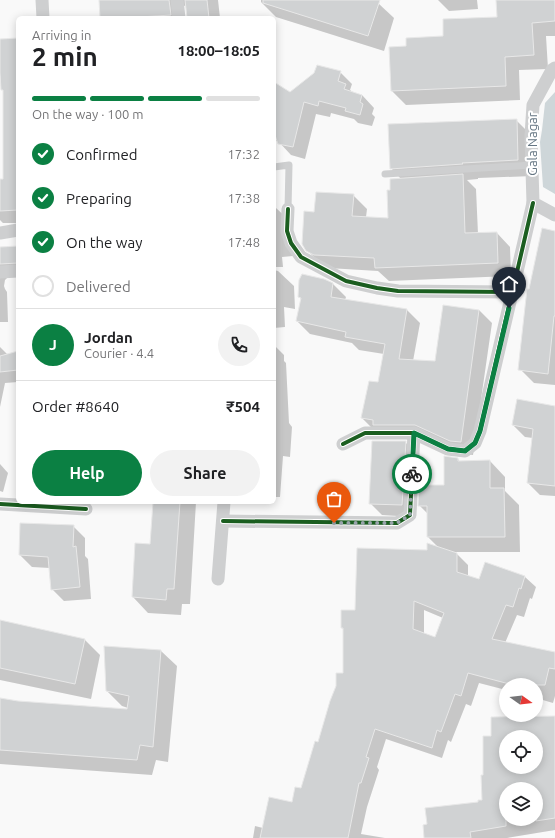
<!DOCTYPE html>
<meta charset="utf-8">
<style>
:root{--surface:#fff;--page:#f2f2f2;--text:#202124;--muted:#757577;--line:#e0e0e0;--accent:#0b8043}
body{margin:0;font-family:Ubuntu,sans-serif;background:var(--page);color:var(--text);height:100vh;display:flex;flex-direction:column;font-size:15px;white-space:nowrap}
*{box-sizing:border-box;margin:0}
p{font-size:13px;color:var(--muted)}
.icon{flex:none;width:22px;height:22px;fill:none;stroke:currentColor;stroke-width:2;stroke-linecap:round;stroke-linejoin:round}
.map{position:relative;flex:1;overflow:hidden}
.panel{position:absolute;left:16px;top:16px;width:260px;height:488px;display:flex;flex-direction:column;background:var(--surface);border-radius:6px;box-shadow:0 2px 10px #0003}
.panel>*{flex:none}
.needle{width:26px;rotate:104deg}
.fabs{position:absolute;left:499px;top:678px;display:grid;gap:8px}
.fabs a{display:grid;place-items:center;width:44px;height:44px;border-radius:50%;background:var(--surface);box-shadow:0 2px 10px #0003;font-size:20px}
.pin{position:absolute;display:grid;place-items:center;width:34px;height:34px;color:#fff;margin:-41px -17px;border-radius:50% 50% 50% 0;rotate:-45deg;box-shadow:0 0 4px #0007}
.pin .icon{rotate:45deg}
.courier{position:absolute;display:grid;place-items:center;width:40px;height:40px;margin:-20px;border:3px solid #0b8043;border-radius:50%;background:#fff;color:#222;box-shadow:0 1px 5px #0007}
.summary em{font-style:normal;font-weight:700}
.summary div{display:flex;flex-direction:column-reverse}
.summary{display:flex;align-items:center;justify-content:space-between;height:68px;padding:0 16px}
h1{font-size:26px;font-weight:700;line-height:30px}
.bar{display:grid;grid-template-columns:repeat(4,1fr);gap:6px 4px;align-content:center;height:48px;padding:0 16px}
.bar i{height:5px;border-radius:3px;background:var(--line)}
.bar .current{background:var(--accent)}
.bar p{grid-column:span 4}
.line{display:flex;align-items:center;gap:10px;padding:0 16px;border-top:1px solid var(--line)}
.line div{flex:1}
.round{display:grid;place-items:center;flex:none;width:42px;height:42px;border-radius:21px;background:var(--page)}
ol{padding:0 16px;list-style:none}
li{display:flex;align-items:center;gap:12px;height:44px}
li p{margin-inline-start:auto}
li .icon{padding:4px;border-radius:50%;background:var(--accent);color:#fff;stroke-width:4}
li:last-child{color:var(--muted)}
li i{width:22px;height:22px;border:2px solid var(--line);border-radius:50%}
.primary-button{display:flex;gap:8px;margin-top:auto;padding:8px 16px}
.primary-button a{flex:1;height:46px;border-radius:24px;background:var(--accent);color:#fff;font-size:16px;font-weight:700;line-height:46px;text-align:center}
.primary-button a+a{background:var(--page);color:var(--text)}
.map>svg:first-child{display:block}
</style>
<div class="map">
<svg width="555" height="838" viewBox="0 0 555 838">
<rect width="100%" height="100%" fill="#f9f9f9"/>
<!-- water -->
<path fill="#ced6d9" d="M555,92V194L543,187L540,142L542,130L545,103Z"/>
<!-- shadow -->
<g fill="#0003" fill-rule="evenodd">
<path d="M100,0H218L220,18H188L187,5L184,6L182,10V18H101Z"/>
<path d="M261,0H370L378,3L394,18L384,51L276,17L261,2Z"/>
<path d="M438,0H477L478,9L449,11Z"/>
<path d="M497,0H555V36H546L548,69L519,70L520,100L406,105L392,91L407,47L444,37L498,18Z"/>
<path d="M18,39V223H3L0,220V180H4V91L2,89L0,40Z"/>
<path d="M340,72L352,84L350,90L354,93L362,95L374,108L372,114L375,117L372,126L358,123L354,119L331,113L330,117L316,114L305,159L291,155L278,141H277L274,139V89L290,93Z"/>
<path d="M516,120L532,136L533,176L478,178V179L467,180L476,189L478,234L497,233L510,247L511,276L389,281L378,271L328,268L321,264L307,250L315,213L353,195L367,209L366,217L389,219L392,191L401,179L391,168Z"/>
<path d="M274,208H276L292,223L293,256L282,257L283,267H274Z"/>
<path d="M555,232V385L534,383L519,368L530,290Z"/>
<path d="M18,247V275L8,277L5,280L4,286L5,289L7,292L8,322H0V248Z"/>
<path d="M274,270L278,271L294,286L295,309L284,307L285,327L274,328Z"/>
<path d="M333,284L346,297L345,300L407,310L420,323L413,361L436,362L479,310L492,323L473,455L464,454L375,431L362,418L379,384L384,354L359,350L352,343L310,334L297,321L301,299L299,297Z"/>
<path d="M274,345L284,355V361L286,363L289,423L292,427L290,457L283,456L280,497H274Z"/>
<path d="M0,347L8,355L18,352V382L5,383L0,407Z"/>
<path d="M555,407V496L540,495L528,483L533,438L525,437L513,425Z"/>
<path d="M405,442L417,454L414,517L382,515L370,503Z"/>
<path d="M458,459L460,462L490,461L505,477V491L519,505L520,552H455L468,565V576L480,580L485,564L525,577L536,587L532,599L530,598L524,617L517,615L505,643L555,653V696L553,703L536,698V685H506V690L479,683L471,706L466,704L451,742L448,740L442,758L386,739L377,767L379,770L367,807L361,834L385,838H253L255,826L263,828L292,804L301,790L344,674V630L342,628L356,611L428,551L440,549L428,537V514L419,505L445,486ZM424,610L443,618L436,638L424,634Z"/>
<path d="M0,464L8,473L3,492L0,491Z"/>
<path d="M154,502H196L190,604H182L181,615L148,613L133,597L151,545Z"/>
<path d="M73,526L85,538V556L88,559L91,599L64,601L52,589L50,568L32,567L20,555Z"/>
<path d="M0,621L85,640L100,655L91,699L0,680Z"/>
<path d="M105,647L161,651L177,666L168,762L156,760L152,775L0,764V699L18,702L128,710V708L122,706L107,691Z"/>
<path d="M555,717V830L507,838H425L483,801L484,776L492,737ZM506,737H536V767H506ZM506,789H536V819H506Z"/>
</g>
<!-- building -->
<g fill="#d0d2d3" stroke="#e8e8e8" fill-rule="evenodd">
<path d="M99,0H169L171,15L124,18H100Z"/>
<path d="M185,0H207L209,18H187Z"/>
<path d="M263,0H380L368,36L263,3Z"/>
<path d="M496,0H555V21L532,23L534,55L505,57L506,86L391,91L389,47L406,46V38L443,36V19L497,17Z"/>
<path d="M18,38V210L0,211V179H3V90H1L0,73V39Z"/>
<path d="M317,65L341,71L338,81L346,84L344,89L362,95L360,102L363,104L360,115L345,111L346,108L319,101L318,106L304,102L293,147L278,144L274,132V82L290,92L314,73Z"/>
<path d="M517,119L518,160L462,163L463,164L390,169L388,124Z"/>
<path d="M463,174L465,233L497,232L498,263L375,268L374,258L314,255L306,251L302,244L304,211L314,212L316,192L354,194L352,216L388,218L387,190H390V179Z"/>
<path d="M542,228L555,231V316H554L548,374L518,370L527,289H529Z"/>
<path d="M18,246V263L0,264V247Z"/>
<path d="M302,274L324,279L333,283L331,297L407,309L399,359L435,361L443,305L479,310L461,442L450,441L415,425H373V420L361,418L369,381L378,382L385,344L345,337L346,332L296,321L301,298L298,297L299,280Z"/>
<path d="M18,351V370L0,372V356Z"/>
<path d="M517,399L555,406V486L527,483L533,429L512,425Z"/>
<path d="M372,441H406L402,505L369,504Z"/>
<path d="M444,456L458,458V461L490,460V488H504L505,537H427V506H418L419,485H444Z"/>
<path d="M153,502H180L174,589H167L166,600L132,597L135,543L150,544Z"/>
<path d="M20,523L74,525L73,547L76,546L80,587L51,590L48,557L19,555Z"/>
<path d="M427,543L457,553V572L479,579L485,562L525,576L521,589L519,588L513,607L506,605L492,639L555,652V669L549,668L545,685H513L468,673L461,696L455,694L441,732L437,730L432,748L375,729L366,757L369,758L361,783H359L348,838H260L269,797L292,802L295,787L301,788L315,741L318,742L330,701L336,686V673H343V628H341V610H355L357,548L427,550ZM414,601L444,613L435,637L413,629Z"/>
<path d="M0,620L85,639L75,684L0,668Z"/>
<path d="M104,646L161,650L153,747L140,745L137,760L0,750V698L18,701L127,709L129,696L106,691Z"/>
<path d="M555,716V818L536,821V789H506V826L470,832L471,838H424L423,825L427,824L425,808L478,802V800H482L481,775H483V736H491V717ZM506,737H536V767H506Z"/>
</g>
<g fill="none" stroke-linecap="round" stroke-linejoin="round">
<!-- service -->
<g stroke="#cecfd0" stroke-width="7">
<path d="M274,167L289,165L288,209"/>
<path d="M385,174L532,165"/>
</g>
<!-- minor -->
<g stroke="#cecfd0" stroke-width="13">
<path d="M42,0L43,18"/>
<path d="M177,0L179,18"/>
<path d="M555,68L552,70L533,105L531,136L533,203L555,215"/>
<path d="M288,209L287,231L291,243L301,257L346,281L377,288L398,291L513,292"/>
<path d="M0,233L18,230"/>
<path d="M0,272L18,271"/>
<path d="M343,444L365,433H414L448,449L465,451L475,443L480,431L533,203"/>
<path d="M0,504L86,509"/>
<path d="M223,521L397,523L410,515L414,433"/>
<path d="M218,579L224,502"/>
</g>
<defs>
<g id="cycleway">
<path d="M288,209L287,231L291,243L301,257L346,281L377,288L398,291L513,292"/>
<path d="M343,444L365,433H414L448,449L465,451L475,443L480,431L533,203"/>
<path d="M0,504L86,509"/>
<path d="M223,521L397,523L410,515L414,433"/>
</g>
</defs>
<!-- cycleway casing -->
<use href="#cycleway" stroke="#fff" stroke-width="6"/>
<!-- cycleway -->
<use href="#cycleway" stroke="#1b5e20" stroke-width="4"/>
</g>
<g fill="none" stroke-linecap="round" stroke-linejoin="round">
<!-- done -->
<path stroke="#99a4ac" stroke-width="4" stroke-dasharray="0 7.2" d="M334,523H397L410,515L412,474"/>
<!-- route -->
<path stroke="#0b8043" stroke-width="5" d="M412,474L414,433L448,449L465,451L475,443L480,431L509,308"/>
</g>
<g text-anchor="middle" stroke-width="4" stroke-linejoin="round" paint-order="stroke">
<!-- street labels -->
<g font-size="13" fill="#657683" stroke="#fff">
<text transform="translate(532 144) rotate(-90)" y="5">Gala Nagar</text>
</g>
</g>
</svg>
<div class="fabs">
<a><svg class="needle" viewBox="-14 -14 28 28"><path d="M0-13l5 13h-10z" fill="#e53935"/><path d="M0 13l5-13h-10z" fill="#757577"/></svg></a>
<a><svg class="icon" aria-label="locate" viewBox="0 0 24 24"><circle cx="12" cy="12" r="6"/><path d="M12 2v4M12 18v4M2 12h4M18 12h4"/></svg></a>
<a><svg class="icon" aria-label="layers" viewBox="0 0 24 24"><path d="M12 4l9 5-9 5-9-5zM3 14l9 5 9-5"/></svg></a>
</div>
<div class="pin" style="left:334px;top:523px;background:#ea580c"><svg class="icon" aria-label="bag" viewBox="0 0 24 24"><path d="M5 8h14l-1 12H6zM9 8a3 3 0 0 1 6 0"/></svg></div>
<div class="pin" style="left:509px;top:308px;background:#1f2937"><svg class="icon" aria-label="home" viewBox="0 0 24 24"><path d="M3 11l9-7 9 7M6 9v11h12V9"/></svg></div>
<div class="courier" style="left:412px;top:474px"><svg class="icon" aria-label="bike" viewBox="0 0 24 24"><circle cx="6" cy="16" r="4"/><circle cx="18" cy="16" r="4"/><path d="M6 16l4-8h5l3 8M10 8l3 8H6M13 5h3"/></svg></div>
<section class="panel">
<div class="summary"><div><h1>2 min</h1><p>Arriving in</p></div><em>18:00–18:05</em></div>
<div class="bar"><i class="current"></i><i class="current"></i><i class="current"></i><i></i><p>On the way · 100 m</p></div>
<ol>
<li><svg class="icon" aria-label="check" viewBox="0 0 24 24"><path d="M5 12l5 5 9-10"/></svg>Confirmed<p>17:32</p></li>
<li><svg class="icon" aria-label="check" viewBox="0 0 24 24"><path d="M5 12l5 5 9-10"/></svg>Preparing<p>17:38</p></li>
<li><svg class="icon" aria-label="check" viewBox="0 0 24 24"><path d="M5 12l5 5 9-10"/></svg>On the way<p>17:48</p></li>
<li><i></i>Delivered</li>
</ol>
<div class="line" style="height:72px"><b class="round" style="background:var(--accent);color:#fff">J</b><div><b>Jordan</b><p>Courier · 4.4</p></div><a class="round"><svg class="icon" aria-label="phone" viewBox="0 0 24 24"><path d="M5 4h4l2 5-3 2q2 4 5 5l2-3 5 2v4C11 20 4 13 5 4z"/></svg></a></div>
<div class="line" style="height:52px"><div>Order #8640</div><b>₹504</b></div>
<div class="primary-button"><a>Help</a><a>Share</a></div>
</section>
</div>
